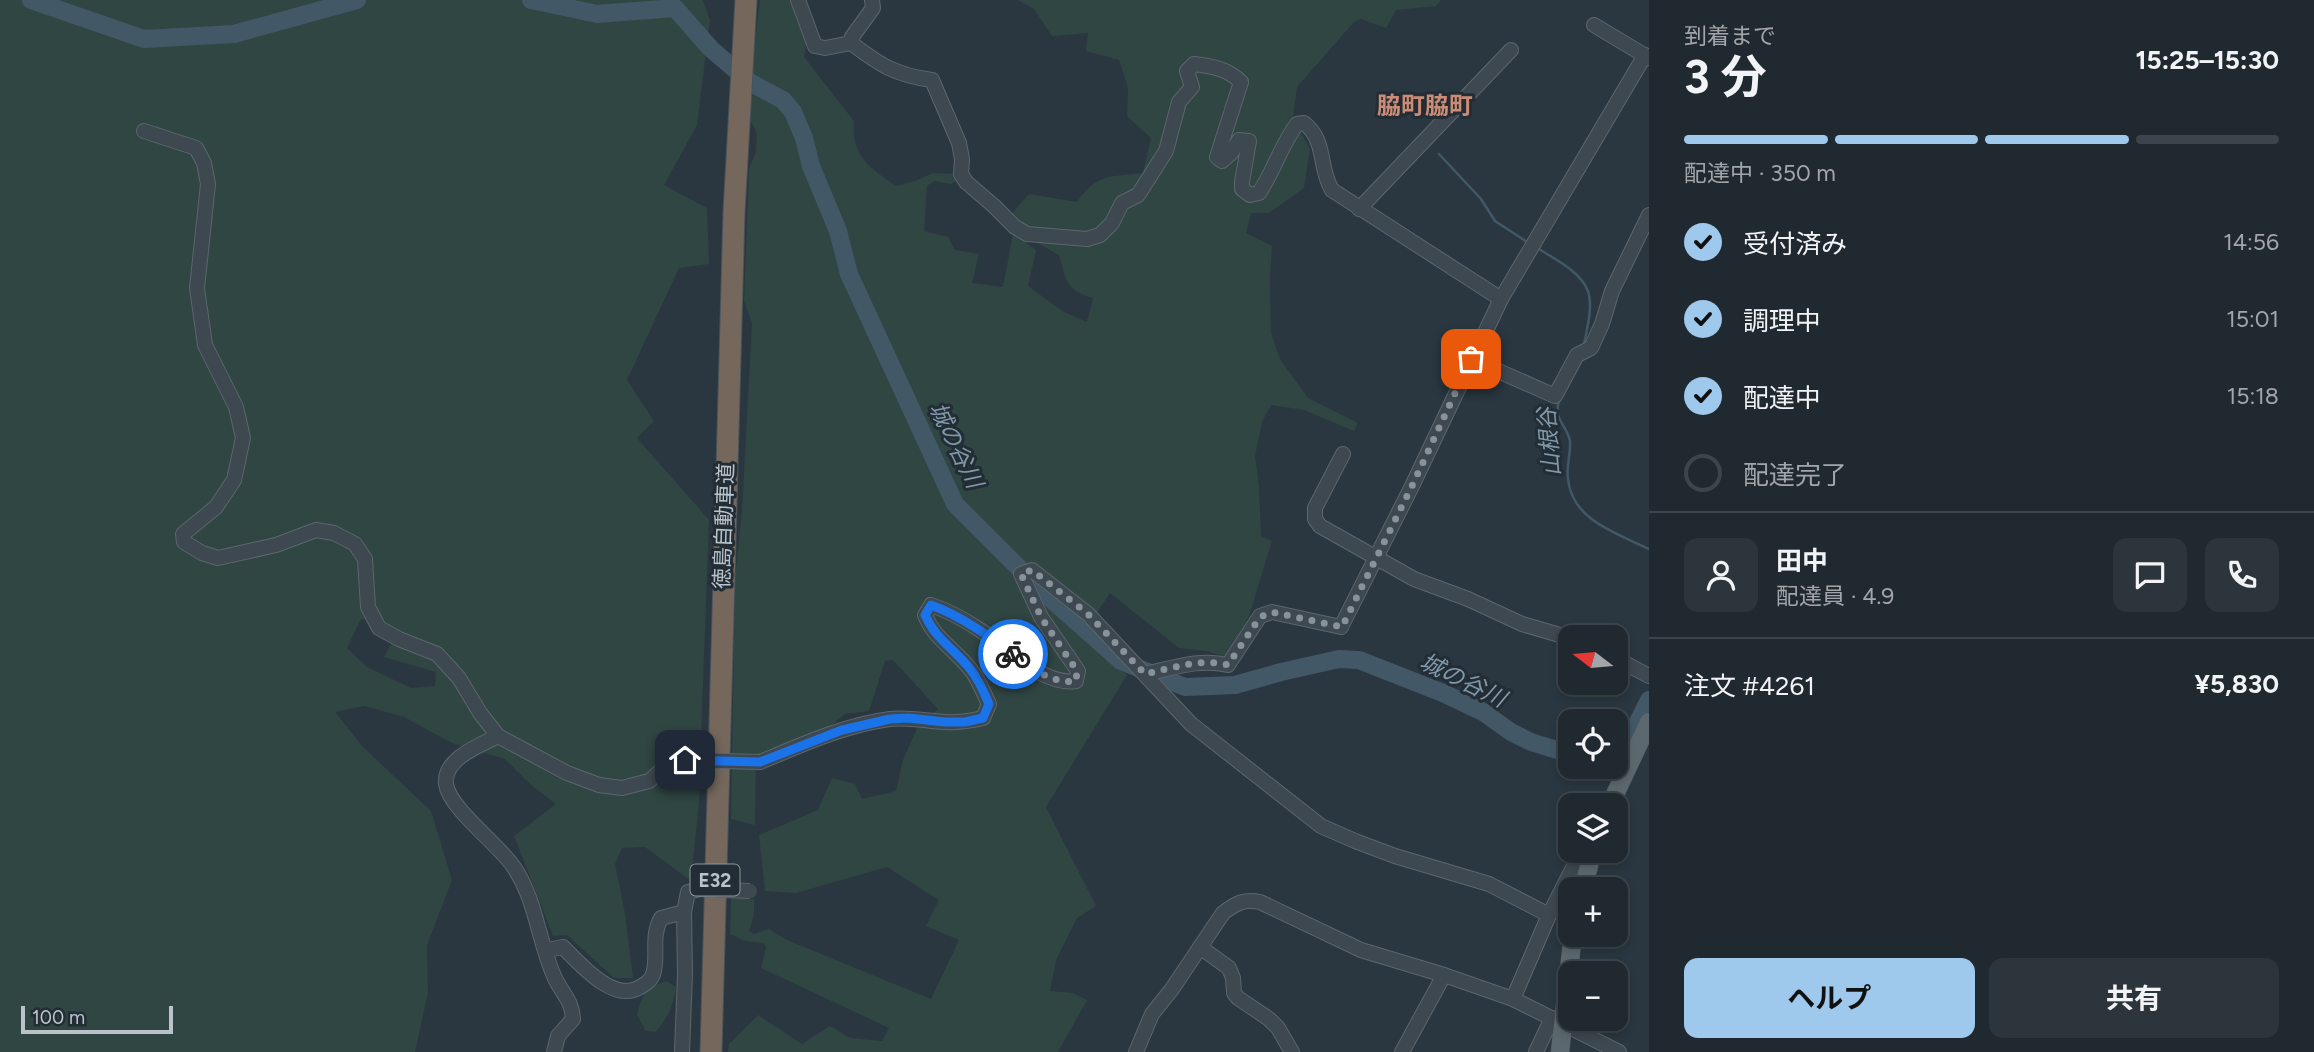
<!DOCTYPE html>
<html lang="ja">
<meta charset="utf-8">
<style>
:root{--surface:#202930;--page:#2d353c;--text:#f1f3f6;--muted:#a2a6ab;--line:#3d454c;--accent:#9ec9ec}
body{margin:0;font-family:Figtree,"Noto Sans JP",sans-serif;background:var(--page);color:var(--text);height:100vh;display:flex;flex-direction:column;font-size:26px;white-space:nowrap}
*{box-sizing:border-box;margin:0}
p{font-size:23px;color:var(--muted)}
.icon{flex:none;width:38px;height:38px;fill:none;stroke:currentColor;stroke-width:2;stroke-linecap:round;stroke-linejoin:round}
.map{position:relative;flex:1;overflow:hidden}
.panel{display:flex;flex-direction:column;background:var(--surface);width:665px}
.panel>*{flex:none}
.needle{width:46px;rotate:286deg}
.controls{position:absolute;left:1558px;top:625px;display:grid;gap:14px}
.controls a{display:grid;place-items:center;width:70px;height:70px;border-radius:14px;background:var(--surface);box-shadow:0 4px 10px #0003,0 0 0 2px var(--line);font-size:35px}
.scale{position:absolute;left:21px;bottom:18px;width:152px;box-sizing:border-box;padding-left:7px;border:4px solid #bbc3ca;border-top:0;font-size:19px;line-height:24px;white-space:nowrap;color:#bbc3ca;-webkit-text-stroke:5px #232d35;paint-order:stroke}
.pin{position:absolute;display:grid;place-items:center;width:60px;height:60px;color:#fff;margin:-30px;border-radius:14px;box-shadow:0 4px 10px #0006}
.courier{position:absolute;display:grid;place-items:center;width:70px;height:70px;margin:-35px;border:5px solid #1a73e8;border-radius:50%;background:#fff;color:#222;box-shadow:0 2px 9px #0007}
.headline em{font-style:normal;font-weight:700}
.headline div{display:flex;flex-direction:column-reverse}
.headline{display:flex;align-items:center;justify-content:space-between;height:119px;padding:0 35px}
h1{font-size:46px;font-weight:700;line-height:52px}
.bar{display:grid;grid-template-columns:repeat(4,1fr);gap:10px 7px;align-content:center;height:84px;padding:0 35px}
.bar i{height:9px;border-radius:5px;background:var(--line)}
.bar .on{background:var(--accent)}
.bar p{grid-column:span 4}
.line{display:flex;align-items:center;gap:18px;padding:0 35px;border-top:2px solid var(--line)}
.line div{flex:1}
.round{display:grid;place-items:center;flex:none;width:74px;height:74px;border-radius:14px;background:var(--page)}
ol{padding:0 35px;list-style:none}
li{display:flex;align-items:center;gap:21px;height:77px}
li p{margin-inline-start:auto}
li .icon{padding:7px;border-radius:50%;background:var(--accent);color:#111;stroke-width:4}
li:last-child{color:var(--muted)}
li i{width:38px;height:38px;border:4px solid var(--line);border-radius:50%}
.primary-button{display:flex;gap:14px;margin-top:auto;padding:14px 35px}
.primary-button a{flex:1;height:80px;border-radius:14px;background:var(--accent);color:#111;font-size:28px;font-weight:700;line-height:80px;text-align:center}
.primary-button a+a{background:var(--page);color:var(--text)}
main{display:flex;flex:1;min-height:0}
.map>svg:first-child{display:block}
</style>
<main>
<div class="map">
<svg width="1649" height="1052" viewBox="0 0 1649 1052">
<rect width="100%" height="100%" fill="#2a3740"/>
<!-- green -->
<g fill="#304643" fill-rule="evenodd">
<path d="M0,0H703L710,20L697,125L664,185L707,208L709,264L679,268L627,380L654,421L637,438L709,520L701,738L684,746L686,778L700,791L691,881L645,847L622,848L615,864L625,914L633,978H614L567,935L553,936L514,836L556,804L531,785L505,759L452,743L404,717L364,706L335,712L363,747L431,811L452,880L427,945L428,993L415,1052H0ZM361,619L384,623L398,630L384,657L436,672L435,686L411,688L367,667L347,648Z"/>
<path d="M760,0H791L794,13L807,41L804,57L854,121C851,156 869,167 896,186L915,181L933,173L956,174L958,180L951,184L934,181L927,186L924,231L948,237L955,250L979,254L972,283L1003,287L1013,233L1036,250L1028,286L1062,311L1087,322L1093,298C1065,290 1066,280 1059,255L1037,243L1029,228L1012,213L1029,194L1077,202C1097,173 1110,177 1143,173L1151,138L1127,116L1128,88L1119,60L1086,51L1088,33L1052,36L1034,9L1018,0H1441L1436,6L1396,10L1386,28L1361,19L1354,22L1297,87L1293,118L1310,149L1304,188L1269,213H1251L1246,233L1272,246L1270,279L1271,333L1280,359L1308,398L1358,423L1354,431L1304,410L1271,405L1262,422L1255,456L1259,486L1261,536L1272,541L1249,616L1228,657L1206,651L1179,648L1110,593L1084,632L1127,675L1046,807L1096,906L1077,918L1056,960L1050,991L1073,993L1087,1000L1058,1052H728L729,1044L758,1015L802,1044L830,1026L850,1038L882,1041L889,1028L761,968L766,948L764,943L745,941L730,934L731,898L754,899V915L749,931L754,934L769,929L787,940L931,999L959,940L926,926L939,900L887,867L796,893L765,891L759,835L818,810L832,778L855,784L862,799L896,791L903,760L918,726L938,709L893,660L885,661L869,711L845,714L828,728L756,756L755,825L731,819L735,581L742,510L752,323L744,301L749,169L756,152L757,134L751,121V77Z"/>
<path d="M666,981L676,987C673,1006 668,1018 655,1032L646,1031L637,1015C642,993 645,989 666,981Z"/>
</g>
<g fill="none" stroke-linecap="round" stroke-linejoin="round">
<!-- stream -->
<g stroke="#425866" stroke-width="2.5">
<path d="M1439,154L1481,199L1495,221L1527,242"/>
<path d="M1536,247C1552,258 1579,270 1587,289C1594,304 1587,329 1584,344"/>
<path d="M1559,401C1553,420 1567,425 1570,441C1571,453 1566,466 1568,479C1572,520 1616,533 1649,549"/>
</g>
<!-- river -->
<g stroke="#425866" stroke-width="18">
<path d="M31,0L144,39L234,34L357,0"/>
<path d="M531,0L597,14L675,8L711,49L751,83L783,100L793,112L804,138L811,166L838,231L849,274L955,504L1042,591L1121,661L1185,687L1235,685L1281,672L1339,659L1359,660L1443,693L1483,712L1511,732L1531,742L1570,754"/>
<path d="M1605,766L1615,768L1649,700"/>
</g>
<defs>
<g id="minor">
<path d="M798,0L815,46L825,48L851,43C880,65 895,75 932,80L959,143L962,159L961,174L966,182L994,206L1015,227L1027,234L1087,239L1100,235L1112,223L1122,203L1138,195L1166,151L1179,102L1192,87L1187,71L1194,64C1212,66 1228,69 1241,82L1217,157L1222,161L1231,153L1239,140L1249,141L1242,182V189L1250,195L1259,193C1274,171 1281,145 1297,124L1304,123C1327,141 1318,167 1332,190L1501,299"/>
<path d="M1594,25L1649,58"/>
<path d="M851,43L852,37L873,8L872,0"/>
<path d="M144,131L196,148L204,163L208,184L197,288L205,345L236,407L243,438L234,480L216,507L183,534L184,542L202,553L218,558L276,545L316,530L334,533L355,544L365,559L368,607L379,628L399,639L437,654L459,678L480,713L498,736L567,773L599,785L622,788L649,781L670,763L685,760"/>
<path d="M1359,209L1511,50"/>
<path d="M1471,359L1555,396L1577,355L1591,348L1602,324L1612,291L1649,215"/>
<path d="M1343,454L1315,508V519L1320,526L1414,579L1468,599L1522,624L1570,638"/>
<path d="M1615,658L1649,676"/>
<path d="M1145,674C1173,668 1200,658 1228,665L1260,616L1272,612L1341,627L1412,486L1501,299L1645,55"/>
<path d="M498,736C480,745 443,759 446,784C449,808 499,845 513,866C536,899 538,940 554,976C561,993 572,999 573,1019L558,1036L554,1052"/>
<path d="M760,762C802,745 844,725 890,719C908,717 926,721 945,722C958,723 970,721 983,718L989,704C983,692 979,680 971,670C956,650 934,639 925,615L931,605C949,611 965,620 980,630C1007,648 1043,686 1076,681L1078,671L1041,617L1021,574L1032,570L1088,614L1191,724L1321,826L1355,841L1395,856L1489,884L1549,915"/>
<path d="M1200,947L1229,968L1233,978L1234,993L1238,998L1269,1019L1278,1028L1292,1052"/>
<path d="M547,950L563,947C579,963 614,1004 640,987C647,983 652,980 654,971C658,951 651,937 661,918L684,912"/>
<path d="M1513,999L1549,915L1582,850"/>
<path d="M682,1052L685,974L684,912L688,892L700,889"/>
<path d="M1136,1052L1152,1014L1172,989L1223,913C1236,903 1244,899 1260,902L1361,950L1444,975L1513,999L1619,1052"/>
<path d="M1402,1052L1444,975"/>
<path d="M1536,1052L1552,1018"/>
</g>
<g id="major">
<path d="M1610,805L1649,722"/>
<path d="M1583,889L1593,850"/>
<path d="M1560,1052L1573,934"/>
</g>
<path id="highway" d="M711,1052L734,212L746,0"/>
</defs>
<!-- minor casing -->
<use href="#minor" stroke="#5c666d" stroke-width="16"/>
<!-- major casing -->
<use href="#major" stroke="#4b545c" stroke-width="19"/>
<!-- highway casing -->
<use href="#highway" stroke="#49535a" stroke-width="23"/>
<!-- minor -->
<use href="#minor" stroke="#3e4850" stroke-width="14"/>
<!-- major -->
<use href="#major" stroke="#5c686f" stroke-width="18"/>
<!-- highway -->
<use href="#highway" stroke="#75675c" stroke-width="21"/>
<defs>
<g id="minor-bridge">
<path d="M685,760L760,762"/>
<path d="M700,889L750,891"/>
</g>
</defs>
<!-- minor-bridge casing -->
<use href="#minor-bridge" stroke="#5c666d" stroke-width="16" stroke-linecap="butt"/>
<!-- minor-bridge -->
<use href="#minor-bridge" stroke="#3e4850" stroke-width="14"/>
</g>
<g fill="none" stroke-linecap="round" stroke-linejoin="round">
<!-- done -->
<path stroke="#88929a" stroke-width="7" stroke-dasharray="0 12.6" d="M1013,654C1030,667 1053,685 1076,681L1077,671L1041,617L1021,574L1032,570L1088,614L1145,674C1173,668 1200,658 1228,665L1260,617L1272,612L1342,627L1412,486L1471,359"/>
<!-- route -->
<path stroke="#1a73e8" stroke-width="9" d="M685,760L760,762L842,730L890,719L908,718L945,722H965L983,718L989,704C984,692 979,680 971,670C956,650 935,639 925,615L931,605C961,616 987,635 1013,654"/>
</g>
<g text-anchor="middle" stroke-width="6" stroke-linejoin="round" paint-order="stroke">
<!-- shield labels -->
<rect fill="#232d35" stroke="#8d969d" stroke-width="2" x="690.5" y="864.5" width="49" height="31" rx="5"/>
<g font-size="19" font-weight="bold" fill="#bbc3ca">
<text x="715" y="887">E32</text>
</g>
<!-- street labels -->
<g font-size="21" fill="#bbc3ca" stroke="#232d35">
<text transform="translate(724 526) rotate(-88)" y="7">徳島自動車道</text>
</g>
<!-- water labels -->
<g font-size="23" font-style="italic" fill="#8098a9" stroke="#232d35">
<text transform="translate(1549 442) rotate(-95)" y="8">山根谷</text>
<text transform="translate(956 445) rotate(64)" y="8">城の谷川</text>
<text transform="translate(1463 680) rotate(26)" y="8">城の谷川</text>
</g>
<!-- quarter labels -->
<g font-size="24" font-weight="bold" fill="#ca8c76" stroke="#232d35">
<text x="1425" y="114">脇町脇町</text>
</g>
</g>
</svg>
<div class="controls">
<a><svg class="needle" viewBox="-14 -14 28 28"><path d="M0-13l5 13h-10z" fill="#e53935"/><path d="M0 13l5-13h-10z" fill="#a2a6ab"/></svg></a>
<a><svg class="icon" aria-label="locate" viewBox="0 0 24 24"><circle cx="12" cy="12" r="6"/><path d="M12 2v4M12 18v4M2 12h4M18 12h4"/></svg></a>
<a><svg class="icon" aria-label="layers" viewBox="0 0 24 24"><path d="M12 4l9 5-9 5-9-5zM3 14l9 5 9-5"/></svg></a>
<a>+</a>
<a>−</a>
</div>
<div class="scale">100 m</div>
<div class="pin" style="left:1471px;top:359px;background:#ea580c"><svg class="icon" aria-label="bag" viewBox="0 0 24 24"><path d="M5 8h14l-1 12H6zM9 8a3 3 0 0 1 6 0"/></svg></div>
<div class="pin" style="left:685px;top:760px;background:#1f2937"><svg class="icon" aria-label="home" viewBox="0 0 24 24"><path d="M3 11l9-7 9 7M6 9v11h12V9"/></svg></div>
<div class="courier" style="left:1013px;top:654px"><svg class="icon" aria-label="bike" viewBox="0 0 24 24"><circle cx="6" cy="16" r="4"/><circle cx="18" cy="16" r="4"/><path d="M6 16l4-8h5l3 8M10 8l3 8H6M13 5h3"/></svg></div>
</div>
<section class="panel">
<div class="headline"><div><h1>3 分</h1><p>到着まで</p></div><em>15:25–15:30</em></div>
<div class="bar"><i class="on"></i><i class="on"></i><i class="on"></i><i></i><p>配達中 · 350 m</p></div>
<ol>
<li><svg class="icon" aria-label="check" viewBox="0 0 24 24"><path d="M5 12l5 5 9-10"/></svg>受付済み<p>14:56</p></li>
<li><svg class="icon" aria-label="check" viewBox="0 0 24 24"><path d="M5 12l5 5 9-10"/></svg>調理中<p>15:01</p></li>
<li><svg class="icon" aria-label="check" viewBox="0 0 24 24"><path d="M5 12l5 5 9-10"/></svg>配達中<p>15:18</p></li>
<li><i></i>配達完了</li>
</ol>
<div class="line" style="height:126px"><a class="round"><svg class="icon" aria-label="person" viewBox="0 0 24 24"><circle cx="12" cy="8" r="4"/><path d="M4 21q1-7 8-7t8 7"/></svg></a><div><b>田中</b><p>配達員 · 4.9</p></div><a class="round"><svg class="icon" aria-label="chat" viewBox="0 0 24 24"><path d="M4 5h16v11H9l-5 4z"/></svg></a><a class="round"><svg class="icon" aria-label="phone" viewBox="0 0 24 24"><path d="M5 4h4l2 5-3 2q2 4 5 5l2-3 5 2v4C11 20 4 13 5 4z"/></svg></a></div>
<div class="line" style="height:91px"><div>注文 #4261</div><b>¥5,830</b></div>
<div class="primary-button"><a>ヘルプ</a><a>共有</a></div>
</section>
</main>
